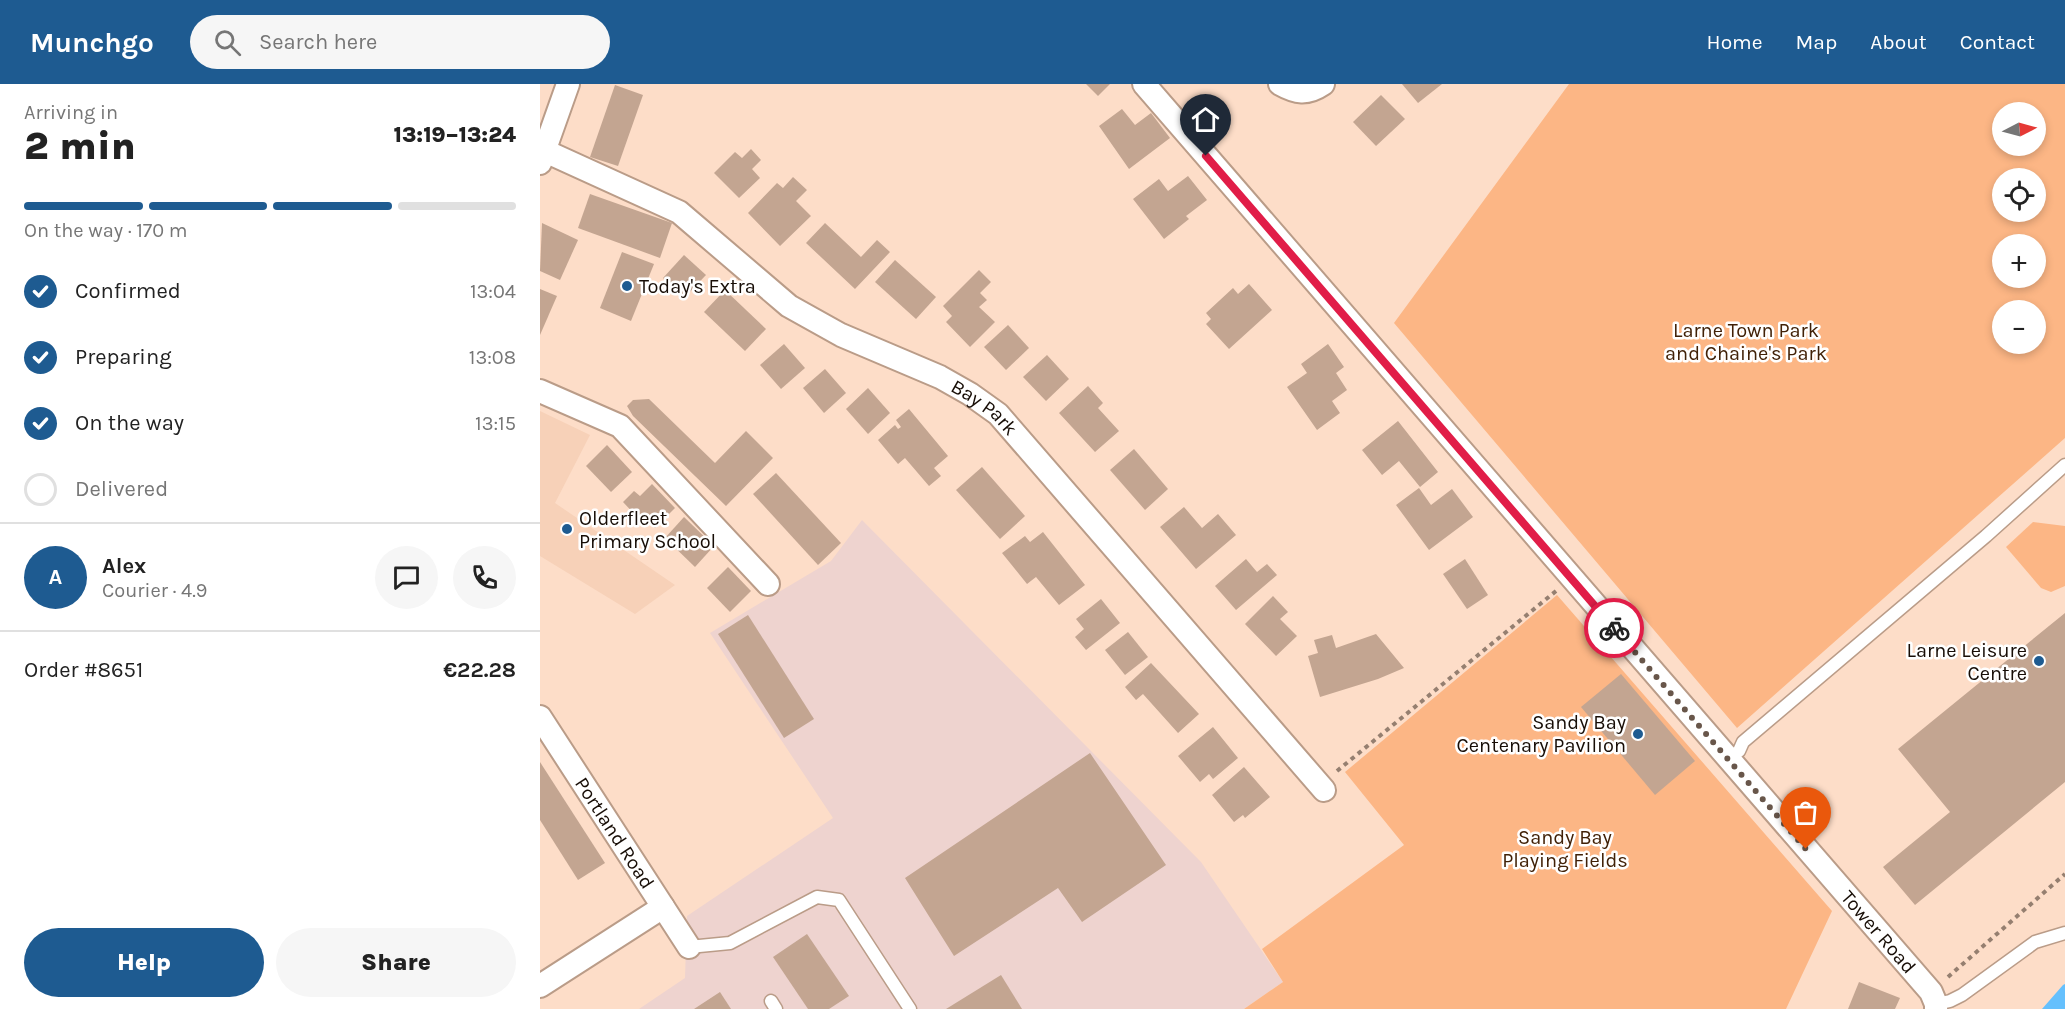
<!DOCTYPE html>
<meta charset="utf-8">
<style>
:root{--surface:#fff;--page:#f6f6f6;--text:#222;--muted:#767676;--line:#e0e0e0;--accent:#1e5b91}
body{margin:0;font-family:Karla,sans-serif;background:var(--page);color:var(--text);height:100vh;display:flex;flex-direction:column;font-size:22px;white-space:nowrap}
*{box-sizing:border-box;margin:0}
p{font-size:20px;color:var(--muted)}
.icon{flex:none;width:33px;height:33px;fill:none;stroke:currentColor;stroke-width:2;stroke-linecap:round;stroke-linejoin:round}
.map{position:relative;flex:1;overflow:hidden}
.details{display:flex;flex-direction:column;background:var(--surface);width:540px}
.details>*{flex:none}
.needle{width:39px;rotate:84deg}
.fabs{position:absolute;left:1452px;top:18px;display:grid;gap:12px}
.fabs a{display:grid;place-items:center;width:54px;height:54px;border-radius:50%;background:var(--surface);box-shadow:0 3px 9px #0003;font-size:30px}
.pin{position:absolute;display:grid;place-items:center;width:51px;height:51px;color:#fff;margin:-62px -26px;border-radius:50% 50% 50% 0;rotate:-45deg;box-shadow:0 0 6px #0007}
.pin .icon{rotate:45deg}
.courier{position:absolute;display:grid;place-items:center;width:60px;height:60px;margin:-30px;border:4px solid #e11d48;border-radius:50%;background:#fff;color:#222;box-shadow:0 2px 8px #0007}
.overview em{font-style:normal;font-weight:800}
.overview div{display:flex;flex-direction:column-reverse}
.overview{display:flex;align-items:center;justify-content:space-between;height:102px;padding:0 24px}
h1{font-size:39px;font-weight:800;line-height:45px}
.bar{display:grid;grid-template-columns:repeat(4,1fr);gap:9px 6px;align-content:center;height:72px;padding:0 24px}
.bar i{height:8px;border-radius:4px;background:var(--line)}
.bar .active{background:var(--accent)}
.bar p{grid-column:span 4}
.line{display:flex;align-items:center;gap:15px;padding:0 24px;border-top:2px solid var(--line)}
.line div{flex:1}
.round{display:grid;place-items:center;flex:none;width:63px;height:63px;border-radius:32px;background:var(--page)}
ol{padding:0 24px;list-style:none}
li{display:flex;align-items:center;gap:18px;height:66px}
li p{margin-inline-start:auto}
li .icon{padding:6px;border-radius:50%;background:var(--accent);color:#fff;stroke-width:4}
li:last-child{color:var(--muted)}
li i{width:33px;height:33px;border:3px solid var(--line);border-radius:50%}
.button{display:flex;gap:12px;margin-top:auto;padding:12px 24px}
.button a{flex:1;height:69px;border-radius:36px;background:var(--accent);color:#fff;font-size:24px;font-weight:800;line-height:69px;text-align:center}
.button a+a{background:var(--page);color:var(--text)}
header{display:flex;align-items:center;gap:36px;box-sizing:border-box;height:84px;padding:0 30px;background:var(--accent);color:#fff}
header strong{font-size:28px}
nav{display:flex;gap:33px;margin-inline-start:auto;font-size:21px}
.search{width:420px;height:54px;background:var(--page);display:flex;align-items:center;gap:15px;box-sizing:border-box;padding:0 21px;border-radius:33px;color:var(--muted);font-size:22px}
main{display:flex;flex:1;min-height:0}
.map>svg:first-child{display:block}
</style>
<header>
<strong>Munchgo</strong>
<div class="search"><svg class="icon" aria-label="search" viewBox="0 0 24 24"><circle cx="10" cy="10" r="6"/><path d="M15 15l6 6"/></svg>Search here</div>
<nav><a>Home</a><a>Map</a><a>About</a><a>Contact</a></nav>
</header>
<main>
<section class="details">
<div class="overview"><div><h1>2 min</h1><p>Arriving in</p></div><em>13:19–13:24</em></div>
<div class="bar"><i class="active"></i><i class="active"></i><i class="active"></i><i></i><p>On the way · 170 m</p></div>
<ol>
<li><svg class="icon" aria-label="check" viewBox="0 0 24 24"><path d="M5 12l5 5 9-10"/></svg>Confirmed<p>13:04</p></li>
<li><svg class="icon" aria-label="check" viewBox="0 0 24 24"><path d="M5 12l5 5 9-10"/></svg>Preparing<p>13:08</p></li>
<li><svg class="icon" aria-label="check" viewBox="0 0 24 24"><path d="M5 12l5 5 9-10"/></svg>On the way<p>13:15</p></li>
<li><i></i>Delivered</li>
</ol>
<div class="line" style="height:108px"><b class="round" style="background:var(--accent);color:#fff">A</b><div><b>Alex</b><p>Courier · 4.9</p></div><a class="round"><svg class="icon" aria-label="chat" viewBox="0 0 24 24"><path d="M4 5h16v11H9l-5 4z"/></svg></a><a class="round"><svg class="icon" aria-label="phone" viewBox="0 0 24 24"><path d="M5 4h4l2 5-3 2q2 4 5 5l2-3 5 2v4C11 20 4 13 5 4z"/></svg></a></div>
<div class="line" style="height:78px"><div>Order #8651</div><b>€22.28</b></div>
<div class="button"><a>Help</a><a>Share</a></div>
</section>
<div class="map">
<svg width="1525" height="925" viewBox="0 0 1525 925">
<rect width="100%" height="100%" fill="#fdddc8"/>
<!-- commercial -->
<path fill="#eed3cf" d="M322,436L661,778L743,898L704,925H99L145,894L147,832L293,734L170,549L291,477Z"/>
<!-- built -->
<path fill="#f7d1b8" d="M0,327L50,351L15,419L135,501L95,530L0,472Z"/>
<!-- green -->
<g fill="#fcb685" fill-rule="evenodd">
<path d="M1029,0H1525V354L1197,644L854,239ZM1496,28V62H1462V28ZM1496,94V128H1462V94ZM1462,160H1496V194H1462ZM1462,226H1496V260H1462Z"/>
<path d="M1493,438L1525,442V502L1511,508L1501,504L1466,463Z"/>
<path d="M1017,511L1292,827L1246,925H704L743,898L722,865L864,761L805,688Z"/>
</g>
<!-- water -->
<path fill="#65c0fd" d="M1525,900V925H1502L1523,901Z"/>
<!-- building -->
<g fill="#c3a591">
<path d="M546,0H570L558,12Z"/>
<path d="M862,0H902L878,19Z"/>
<path d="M75,1L103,11L78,82L50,73Z"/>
<path d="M841,11L865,35L836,62L813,38Z"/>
<path d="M582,25L595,41L611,29L630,54L589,85L559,42Z"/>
<path d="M211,65L221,76L212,85L220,94L199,114L174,89L195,68L202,74Z"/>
<path d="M648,92L667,116L646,132L649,135L624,155L593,115L619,95L628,107Z"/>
<path d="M253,93L267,106L256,117L271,132L240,162L208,129L237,99L243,104Z"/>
<path d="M50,110L132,139L120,174L38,144Z"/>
<path d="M2,139L38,156L20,196L0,187Z"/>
<path d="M285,139L321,173L337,156L350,168L315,205L266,159Z"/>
<path d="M82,168L114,180L91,237L60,224Z"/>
<path d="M144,171L166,191L145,213L123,194Z"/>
<path d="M355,176L396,213L376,235L335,198Z"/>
<path d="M439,186L451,198L440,209L447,216L439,223L455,238L430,263L406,238L412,232L403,222Z"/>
<path d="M709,200L732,226L689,265L666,240L671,235L666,229L693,204L698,210Z"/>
<path d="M0,205L17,212L0,251Z"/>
<path d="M185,206L226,245L205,267L164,228Z"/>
<path d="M468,241L489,264L466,286L444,263Z"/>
<path d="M244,260L265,284L241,305L220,281Z"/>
<path d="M788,260L804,283L796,289L807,306L792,317L800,329L777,346L747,303L767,289L761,280Z"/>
<path d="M507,271L529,295L506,317L483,293Z"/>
<path d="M285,285L306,309L284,329L263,304Z"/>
<path d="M548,302L563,319L558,324L579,347L555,368L519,329Z"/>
<path d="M328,304L350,329L328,350L306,325Z"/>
<path d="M109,315L175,379L206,347L233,374L186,422L93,332L87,322L93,316Z"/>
<path d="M369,325L408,372L394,384L401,392L389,402L365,374L358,380L338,356L355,341L358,345L361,343L356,336Z"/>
<path d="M858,337L898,388L880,403L859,377L842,391L822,366Z"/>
<path d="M67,361L92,388L71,408L46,382Z"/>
<path d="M594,365L628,405L605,426L570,386Z"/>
<path d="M442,383L485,432L460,455L416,406Z"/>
<path d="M236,389L301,459L278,481L213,410Z"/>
<path d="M112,400L135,424L115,444L103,432L100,436L83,418L94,407L100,412Z"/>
<path d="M879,404L891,421L912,405L933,433L889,466L856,421Z"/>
<path d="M644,423L662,444L678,430L696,451L656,485L620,443Z"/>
<path d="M144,433L174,462L155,483L125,454Z"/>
<path d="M503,448L545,501L519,521L496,493L487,500L462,469L485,452L490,458Z"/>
<path d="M706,475L717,488L727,480L737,491L696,526L675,502Z"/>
<path d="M925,475L948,511L927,525L903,490Z"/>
<path d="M188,483L211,507L190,528L167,504Z"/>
<path d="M733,512L748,528L740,535L757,552L736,572L705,540Z"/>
<path d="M561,515L580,539L546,566L535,553L544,545L536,535Z"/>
<path d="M1525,529V698L1375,821L1343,783L1410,728L1358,665Z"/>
<path d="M208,531L274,635L244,654L178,550Z"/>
<path d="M588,548L608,573L585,591L565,566Z"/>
<path d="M836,550L864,584L838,595L780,613L768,572L778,569L774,556L792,551L796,564Z"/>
<path d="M611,579L659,630L638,649L603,610L596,616L585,603Z"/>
<path d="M1081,590L1155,677L1115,711L1041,623Z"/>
<path d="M673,643L698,674L673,695L669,690L660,698L638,672Z"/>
<path d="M550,669L626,781L542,838L518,804L414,872L365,794Z"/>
<path d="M0,678L65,779L38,796L0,736Z"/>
<path d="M704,683L730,713L705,734L703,731L694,738L672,711Z"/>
<path d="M267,850L309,912L289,925H268L233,873Z"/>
<path d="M461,891L482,925H406Z"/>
<path d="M1319,898L1360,914L1355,925H1308Z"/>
<path d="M180,908L191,925H154Z"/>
</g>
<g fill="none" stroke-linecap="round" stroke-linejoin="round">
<defs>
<g id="service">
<path d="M1188,675L1199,667L1203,658L1446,452L1525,381"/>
<path d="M149,863L190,859L277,813L299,816L370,925"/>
<path d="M231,917L236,925"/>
<path d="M1396,920L1410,917L1422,911L1495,858L1525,849"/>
</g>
<g id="minor">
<path id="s1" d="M604,0L1391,908L1396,920V925"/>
<path d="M740,0C756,9 767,11 783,0"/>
<path id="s2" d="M5,67L139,128L249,222L301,251L400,293L430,310L458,330L784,706"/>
<path d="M0,79L28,0"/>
<path d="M0,307L80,342L228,500"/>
<path id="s3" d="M0,633L149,863"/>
<path d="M0,902L123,823"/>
</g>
</defs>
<!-- service casing -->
<use href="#service" stroke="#ba9c88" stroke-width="15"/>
<!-- minor casing -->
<use href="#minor" stroke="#ba9c88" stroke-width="26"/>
<!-- path -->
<g stroke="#957f70" stroke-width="4" stroke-dasharray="4.5 4.5" stroke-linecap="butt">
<path d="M797,687L1016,507"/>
<path d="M1408,893L1525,790"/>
</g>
<!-- service -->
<use href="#service" stroke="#fff" stroke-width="12"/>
<!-- minor -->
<use href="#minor" stroke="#fff" stroke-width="22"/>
</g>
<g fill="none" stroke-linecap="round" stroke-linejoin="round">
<!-- done -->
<path stroke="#68564a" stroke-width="6" stroke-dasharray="0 10.8" d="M1074,544L1266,765"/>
<!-- route -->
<path stroke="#e11d48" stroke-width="8" d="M666,72L1074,544"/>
</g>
<!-- markers -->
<g fill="#1e5b91" stroke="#fff" stroke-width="2">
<circle cx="87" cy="202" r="6"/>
<circle cx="27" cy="445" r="6"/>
<circle cx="1499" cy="577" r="6"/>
<circle cx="1098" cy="650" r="6"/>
</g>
<g text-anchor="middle" stroke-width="5" stroke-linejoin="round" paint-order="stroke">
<!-- poi labels -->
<g font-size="20" fill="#170d06" stroke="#fff" text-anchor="start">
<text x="99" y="209">Today's Extra</text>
<text x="39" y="441">Olderfleet<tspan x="39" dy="23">Primary School</tspan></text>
<text x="1487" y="573" text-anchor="end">Larne Leisure<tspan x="1487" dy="23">Centre</tspan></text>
<text x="1086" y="645" text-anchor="end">Sandy Bay<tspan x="1086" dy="23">Centenary Pavilion</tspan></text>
</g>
<!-- park labels -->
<g font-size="20" fill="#412107" stroke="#fff">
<text x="1206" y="253">Larne Town Park<tspan x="1206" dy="23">and Chaine's Park</tspan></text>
<text x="1025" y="760">Sandy Bay<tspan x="1025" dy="23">Playing Fields</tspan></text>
</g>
<!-- street labels -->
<g font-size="20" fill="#170d06" stroke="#fff">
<text dy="7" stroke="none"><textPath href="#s2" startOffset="513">Bay Park</textPath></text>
<text dy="7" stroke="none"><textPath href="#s3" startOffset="138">Portland Road</textPath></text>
<text dy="7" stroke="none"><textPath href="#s1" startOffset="1122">Tower Road</textPath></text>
</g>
</g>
</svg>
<div class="fabs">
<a><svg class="needle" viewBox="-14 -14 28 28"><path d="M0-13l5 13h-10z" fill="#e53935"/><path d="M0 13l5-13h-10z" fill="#767676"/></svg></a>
<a><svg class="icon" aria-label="locate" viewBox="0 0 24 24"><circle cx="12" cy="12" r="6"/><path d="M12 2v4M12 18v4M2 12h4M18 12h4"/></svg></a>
<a>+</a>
<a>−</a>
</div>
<div class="pin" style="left:1266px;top:765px;background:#ea580c"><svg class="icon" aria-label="bag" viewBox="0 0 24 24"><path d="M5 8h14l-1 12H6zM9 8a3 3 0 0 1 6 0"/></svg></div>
<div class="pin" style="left:666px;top:72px;background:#1f2937"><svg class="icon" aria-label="home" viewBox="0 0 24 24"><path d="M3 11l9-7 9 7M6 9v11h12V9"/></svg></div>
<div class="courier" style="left:1074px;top:544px"><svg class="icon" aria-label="bike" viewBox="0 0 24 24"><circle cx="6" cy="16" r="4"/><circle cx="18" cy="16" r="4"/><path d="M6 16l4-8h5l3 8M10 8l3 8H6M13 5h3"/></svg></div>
</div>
</main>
